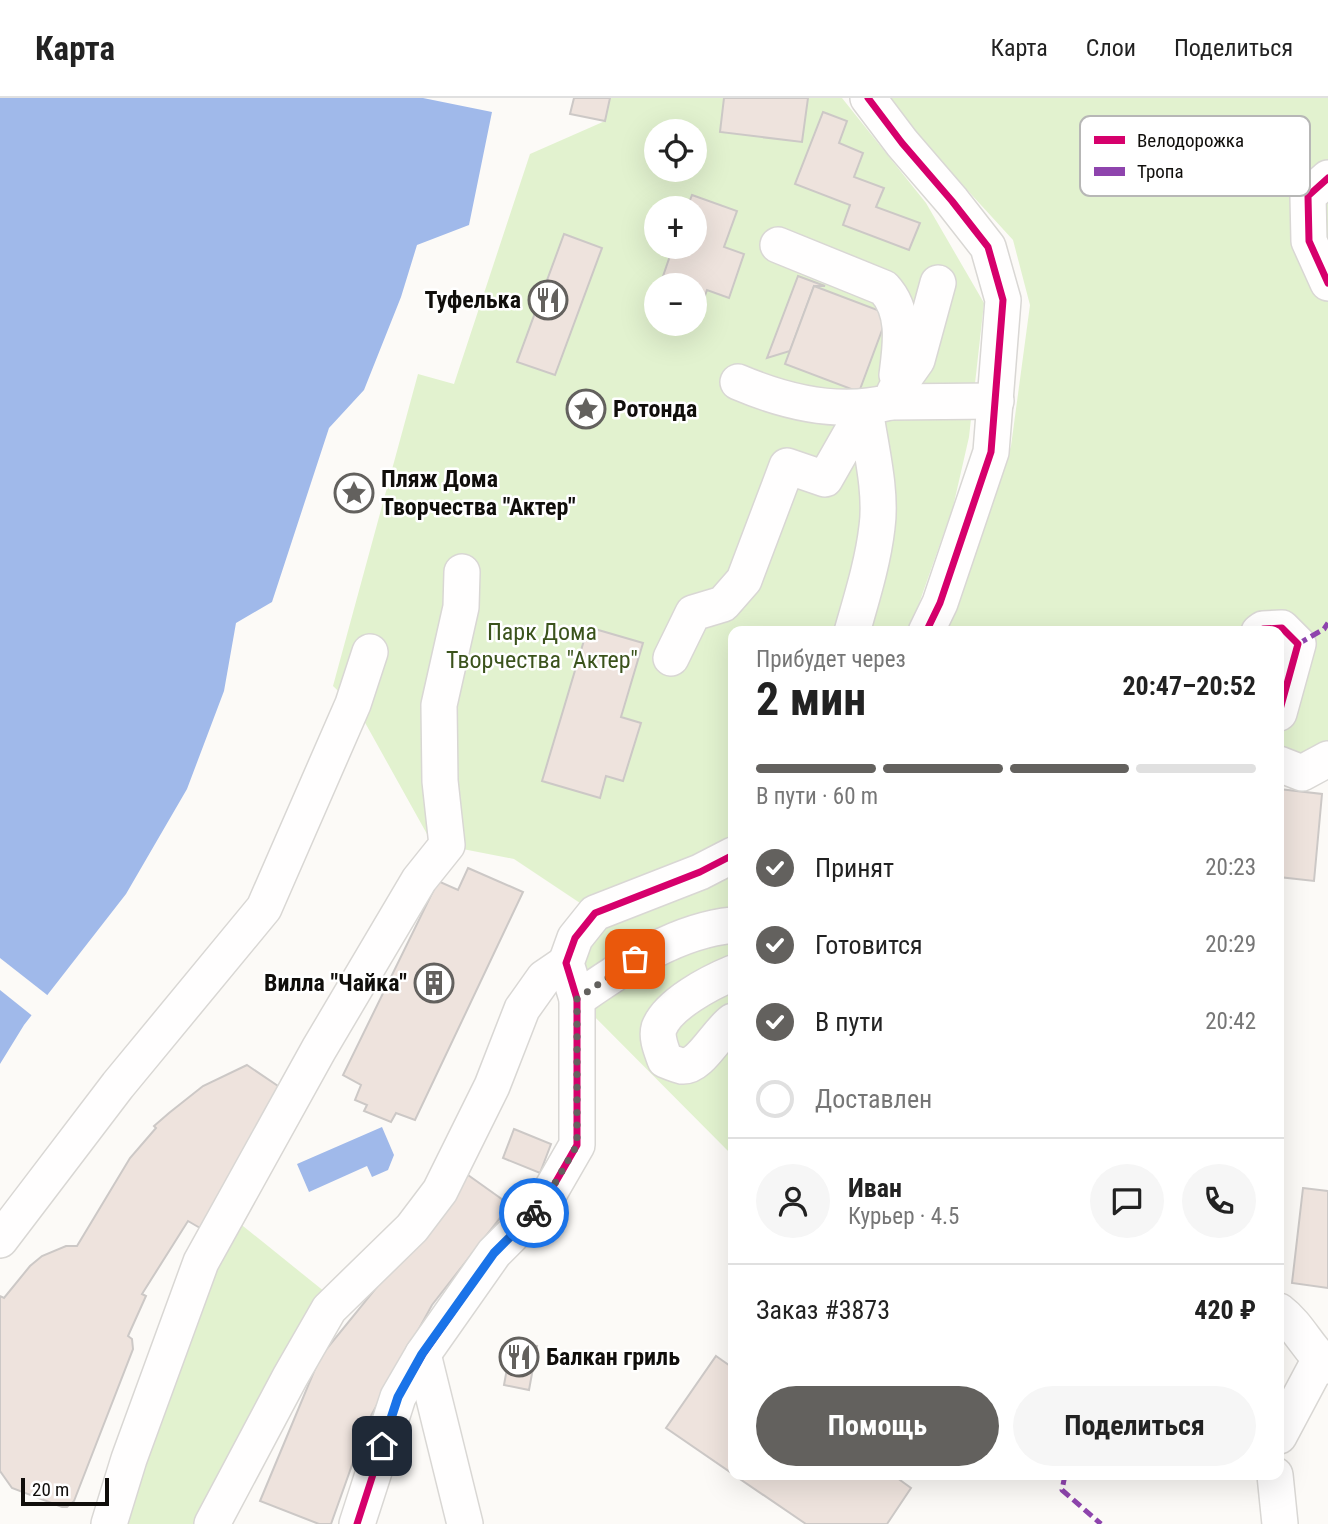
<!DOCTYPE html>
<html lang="ru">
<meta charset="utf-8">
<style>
:root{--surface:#fff;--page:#f6f6f6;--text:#222;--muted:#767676;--line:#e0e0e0;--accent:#63615e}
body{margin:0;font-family:"Roboto Condensed",sans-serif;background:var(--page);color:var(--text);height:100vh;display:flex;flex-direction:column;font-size:26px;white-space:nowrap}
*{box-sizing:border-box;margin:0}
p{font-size:23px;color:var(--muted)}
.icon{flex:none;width:38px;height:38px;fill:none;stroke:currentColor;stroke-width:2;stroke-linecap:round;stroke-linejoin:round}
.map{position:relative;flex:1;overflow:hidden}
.details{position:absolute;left:728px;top:528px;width:556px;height:854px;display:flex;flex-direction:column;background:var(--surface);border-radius:14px;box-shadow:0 7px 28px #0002}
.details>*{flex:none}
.tools{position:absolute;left:644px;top:21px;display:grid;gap:14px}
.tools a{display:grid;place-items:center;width:63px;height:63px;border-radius:50%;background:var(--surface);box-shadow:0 7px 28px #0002;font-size:35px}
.scale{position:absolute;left:21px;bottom:18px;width:88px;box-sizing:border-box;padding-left:7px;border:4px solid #100e0b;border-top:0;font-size:19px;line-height:24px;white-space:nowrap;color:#100e0b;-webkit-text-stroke:5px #fff;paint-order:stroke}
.pin{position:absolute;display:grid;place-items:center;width:60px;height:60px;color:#fff;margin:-30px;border-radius:14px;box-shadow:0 4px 10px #0006}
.courier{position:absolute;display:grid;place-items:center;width:70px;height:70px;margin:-35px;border:5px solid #1a73e8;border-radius:50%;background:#fff;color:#222;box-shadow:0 2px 9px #0007}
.head em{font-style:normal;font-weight:700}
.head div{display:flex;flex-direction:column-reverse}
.head{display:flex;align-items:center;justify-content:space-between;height:119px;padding:0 28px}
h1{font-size:46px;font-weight:700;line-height:52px}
.bar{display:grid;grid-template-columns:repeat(4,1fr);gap:10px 7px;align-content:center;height:84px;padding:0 28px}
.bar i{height:9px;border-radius:5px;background:var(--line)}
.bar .current{background:var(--accent)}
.bar p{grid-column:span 4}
.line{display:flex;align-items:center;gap:18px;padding:0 28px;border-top:2px solid var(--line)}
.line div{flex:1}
.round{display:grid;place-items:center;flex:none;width:74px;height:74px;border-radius:37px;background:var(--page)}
ol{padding:0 28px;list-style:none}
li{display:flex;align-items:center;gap:21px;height:77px}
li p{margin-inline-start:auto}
li .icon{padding:7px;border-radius:50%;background:var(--accent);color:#fff;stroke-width:4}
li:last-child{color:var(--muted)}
li i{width:38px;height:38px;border:4px solid var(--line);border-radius:50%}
.primary-button{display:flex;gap:14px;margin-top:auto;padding:14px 28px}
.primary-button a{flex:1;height:80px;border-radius:42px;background:var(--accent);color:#fff;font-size:28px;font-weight:700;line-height:80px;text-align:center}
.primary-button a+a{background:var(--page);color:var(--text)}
header{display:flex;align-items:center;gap:42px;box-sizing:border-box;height:98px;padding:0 35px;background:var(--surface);border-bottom:2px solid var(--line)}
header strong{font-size:33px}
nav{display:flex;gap:38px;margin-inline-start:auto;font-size:24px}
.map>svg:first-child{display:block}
</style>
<header>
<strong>Карта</strong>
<nav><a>Карта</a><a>Слои</a><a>Поделиться</a></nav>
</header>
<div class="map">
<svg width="1328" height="1426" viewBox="0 0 1328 1426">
<rect width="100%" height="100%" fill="#fcfaf7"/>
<!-- green -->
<g fill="#e2f2cf" fill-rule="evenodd">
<path d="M610,0H842L926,105L984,205L969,339L953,409L909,534H733V1058L577,901L595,815L514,761L432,745L358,612L333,588L418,276L454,286L530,56L605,23ZM656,33H695V72H656ZM656,110H695V149H656ZM656,187H695V226H656Z"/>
<path d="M883,0H1328V661L1279,666V615L1298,547L1259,534H944L1011,348L1030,207L1013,142Z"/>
<path d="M238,1124L325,1194L202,1426H123L212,1176Z"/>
</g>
<!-- water -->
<g fill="#a0b9ea">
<path d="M0,0H423L492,14L469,127L417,147L401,199L364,292L329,330L272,504L236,525L224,593L187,691L126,796L24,927L0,966Z"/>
<path d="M382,1029L394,1057L388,1072L372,1079L367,1068L309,1094L297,1066Z"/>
</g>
<!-- pier -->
<path fill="#fcfaf7" d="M0,860L51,900L35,920L0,892Z"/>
<!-- building -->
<g fill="#eee3dd" stroke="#ccc8c6" stroke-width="2">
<path d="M574,0H610L605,23L570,16Z"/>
<path d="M724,0H808L802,44L720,34Z"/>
<path d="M823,14L847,23L839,45L863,55L854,79L884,90L876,109L920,125L909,152L843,127L850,107L795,86Z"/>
<path d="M692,97L737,113L724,149L744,156L729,200L707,192L694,228L688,226H695V187H660L673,149H695V110H687Z"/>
<path d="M564,136L602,150L555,277L517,264Z"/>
<path d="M798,178L825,188H814L790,253L767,260Z"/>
<path d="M814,188L888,216L859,294L785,266Z"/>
<path d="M588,529L643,545L621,619L641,625L623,683L606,678L600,700L542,683Z"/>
<path d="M1279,691L1322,696L1314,783L1279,779Z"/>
<path d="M468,770L523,794L415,1022L396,1015L391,1024L364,1013L367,1007L355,1002L361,987L343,977L438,783L458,792Z"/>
<path d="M247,967L281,990L200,1130L188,1123L142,1196L146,1198L128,1238L132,1241L133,1251L74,1403L67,1409H62L12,1390L0,1373V1198L4,1200L30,1168L42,1158L66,1148H77L130,1060L156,1030L154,1028L169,1015L203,988Z"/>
<path d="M514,1031L551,1046L540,1075L503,1060Z"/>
<path d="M468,1077L510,1107L432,1207L367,1325L331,1426H319L260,1403L320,1259Z"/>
<path d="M1303,1090L1328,1093V1190L1292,1185Z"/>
<path d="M512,1243L537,1248L529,1292L504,1287Z"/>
<path d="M716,1258L733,1270V1376L666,1330Z"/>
<path d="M734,1377H893L911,1390L887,1426H806Z"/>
</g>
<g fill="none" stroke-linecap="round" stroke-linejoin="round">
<defs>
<g id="minor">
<path d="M868,0L902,45L952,103L988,149L1003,202L991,354L940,505L926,534"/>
<path d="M1328,80L1308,98L1309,143L1328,185"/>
<path d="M778,147L884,190C906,214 901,246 897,277"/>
<path d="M738,284C785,304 840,317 890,304L895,293L917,262L938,185"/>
<path d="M890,304L996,303"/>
<path d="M1259,534L1263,531L1282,530L1298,546L1279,615"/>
<path d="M671,560L693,515L723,506L744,482L787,368L825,381L865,311C870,347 882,393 877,429C873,464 862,499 852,534"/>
<path d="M1279,666L1302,675L1328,661"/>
<path d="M733,875C711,884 668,906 659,930C656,940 662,953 665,962C670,964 677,967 682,968C700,970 717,934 733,923"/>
<path d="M577,901C625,868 674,833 733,827"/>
<path d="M0,1142L118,987L264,810L353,606L370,554"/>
<path d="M1279,1213C1300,1229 1308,1252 1328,1268"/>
<path d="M423,1256L465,1426"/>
<path d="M1279,1338L1320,1261"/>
<path d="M1275,1377L1280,1426"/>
<path d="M109,1426L129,1361L201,1164L319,951L419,782L447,747L440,683L439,607L461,509L462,474"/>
<path d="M212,1426L290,1279L329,1211L412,1130L440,1093L492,988L522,911L544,880L566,865"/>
<path d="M357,1426L398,1299L423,1256L494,1155L543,1106L577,1047V901L566,865L575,840L595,815L700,774L733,757"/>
</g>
</defs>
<!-- minor casing -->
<use href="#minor" stroke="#d9d7d4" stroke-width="38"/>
<!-- minor -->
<use href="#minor" stroke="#fffefe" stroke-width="35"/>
<!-- quiet -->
<g stroke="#8e44ad" stroke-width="5" stroke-dasharray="10 5" stroke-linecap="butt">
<path d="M1298,546L1324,531L1328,525"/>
<path d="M1065,1377L1062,1392L1101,1426"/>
</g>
<defs>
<g id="cycleway">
<path d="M868,0L902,45L952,103L988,149L1003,202L991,354L940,505L926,534"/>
<path d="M1328,80L1308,98L1309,143L1328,185"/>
<path d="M1259,534L1263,531L1282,530L1298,546L1279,615"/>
<path d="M357,1426L398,1299L423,1256L494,1155L543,1106L577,1047V901L566,865L575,840L595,815L700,774L733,757"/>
</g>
</defs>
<!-- cycleway casing -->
<use href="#cycleway" stroke="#fff" stroke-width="11"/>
<!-- cycleway -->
<use href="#cycleway" stroke="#d6006c" stroke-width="7"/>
</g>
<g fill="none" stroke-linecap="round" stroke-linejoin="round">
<!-- done -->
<path stroke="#63615e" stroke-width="7" stroke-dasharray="0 12.6" d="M534,1115L543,1106L577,1047V901L635,861"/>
<!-- route -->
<path stroke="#1a73e8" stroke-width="9" d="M382,1348L398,1299L422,1256L494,1155L534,1115"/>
</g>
<!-- icons -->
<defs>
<symbol id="restaurant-ring" viewBox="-11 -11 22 22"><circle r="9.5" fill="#fff" stroke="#63615e" stroke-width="1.5"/><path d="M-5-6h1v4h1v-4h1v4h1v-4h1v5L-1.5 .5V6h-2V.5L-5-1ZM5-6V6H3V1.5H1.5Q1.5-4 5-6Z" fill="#63615e"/></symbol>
<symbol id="sight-ring" viewBox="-11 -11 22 22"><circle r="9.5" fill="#fff" stroke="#63615e" stroke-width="1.5"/><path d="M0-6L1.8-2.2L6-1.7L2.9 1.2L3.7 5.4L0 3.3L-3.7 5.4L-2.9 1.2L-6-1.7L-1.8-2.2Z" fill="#63615e"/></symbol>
<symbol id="building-ring" viewBox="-11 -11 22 22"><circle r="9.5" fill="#fff" stroke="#63615e" stroke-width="1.5"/><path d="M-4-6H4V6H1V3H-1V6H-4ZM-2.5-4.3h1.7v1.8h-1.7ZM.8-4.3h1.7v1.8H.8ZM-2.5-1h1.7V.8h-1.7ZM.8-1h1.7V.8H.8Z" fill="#63615e"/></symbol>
</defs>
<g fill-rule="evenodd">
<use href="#restaurant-ring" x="526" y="180" width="44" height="44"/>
<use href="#sight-ring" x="564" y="289" width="44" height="44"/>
<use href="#sight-ring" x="332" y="373" width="44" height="44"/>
<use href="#building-ring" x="412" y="863" width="44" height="44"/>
<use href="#restaurant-ring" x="497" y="1237" width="44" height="44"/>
</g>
<g text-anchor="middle" stroke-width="5" stroke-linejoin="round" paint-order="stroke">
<!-- poi labels -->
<g font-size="24" font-weight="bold" fill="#100e0b" stroke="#fff" text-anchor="start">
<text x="521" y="210" text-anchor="end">Туфелька</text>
<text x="613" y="319">Ротонда</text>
<text x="381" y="389">Пляж Дома<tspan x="381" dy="28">Творчества "Актер"</tspan></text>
<text x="407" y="893" text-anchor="end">Вилла "Чайка"</text>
<text x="546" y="1267">Балкан гриль</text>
</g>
<!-- park labels -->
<g font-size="24" fill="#3b531c" stroke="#fff">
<text x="542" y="542">Парк Дома<tspan x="542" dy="28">Творчества "Актер"</tspan></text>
</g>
</g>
<!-- legend -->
<rect x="1080" y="18" width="230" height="80" rx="10" fill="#fff" stroke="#b7b7b6" stroke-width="2"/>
<rect x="1094" y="38" width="31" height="8" fill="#d6006c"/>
<rect x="1094" y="69" width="31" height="9" fill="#8e44ad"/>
<g font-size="19" fill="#100e0b">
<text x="1137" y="49">Велодорожка</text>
<text x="1137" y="80">Тропа</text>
</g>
</svg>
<div class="tools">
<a><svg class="icon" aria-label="locate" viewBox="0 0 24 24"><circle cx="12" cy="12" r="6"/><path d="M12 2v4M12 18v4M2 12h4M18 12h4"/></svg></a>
<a>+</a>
<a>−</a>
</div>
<div class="scale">20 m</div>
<div class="pin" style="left:635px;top:861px;background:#ea580c"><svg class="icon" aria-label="bag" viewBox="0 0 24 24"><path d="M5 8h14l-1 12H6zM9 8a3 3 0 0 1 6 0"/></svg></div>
<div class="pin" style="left:382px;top:1348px;background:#1f2937"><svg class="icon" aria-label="home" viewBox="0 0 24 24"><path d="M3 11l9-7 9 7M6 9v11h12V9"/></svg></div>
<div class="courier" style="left:534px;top:1115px"><svg class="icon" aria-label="bike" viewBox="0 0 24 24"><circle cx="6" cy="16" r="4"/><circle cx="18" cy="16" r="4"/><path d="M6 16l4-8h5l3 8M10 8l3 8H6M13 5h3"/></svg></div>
<section class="details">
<div class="head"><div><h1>2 мин</h1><p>Прибудет через</p></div><em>20:47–20:52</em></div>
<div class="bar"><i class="current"></i><i class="current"></i><i class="current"></i><i></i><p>В пути · 60 m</p></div>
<ol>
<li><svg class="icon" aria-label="check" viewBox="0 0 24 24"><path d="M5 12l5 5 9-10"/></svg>Принят<p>20:23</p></li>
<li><svg class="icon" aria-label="check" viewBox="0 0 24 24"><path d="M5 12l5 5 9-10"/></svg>Готовится<p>20:29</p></li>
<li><svg class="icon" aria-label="check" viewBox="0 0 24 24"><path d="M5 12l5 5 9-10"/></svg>В пути<p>20:42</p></li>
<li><i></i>Доставлен</li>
</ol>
<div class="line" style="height:126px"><a class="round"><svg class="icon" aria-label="person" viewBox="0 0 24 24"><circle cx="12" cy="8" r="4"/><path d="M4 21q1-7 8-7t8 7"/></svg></a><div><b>Иван</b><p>Курьер · 4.5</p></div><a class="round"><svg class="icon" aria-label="chat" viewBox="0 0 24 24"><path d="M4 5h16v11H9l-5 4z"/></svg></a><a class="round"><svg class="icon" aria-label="phone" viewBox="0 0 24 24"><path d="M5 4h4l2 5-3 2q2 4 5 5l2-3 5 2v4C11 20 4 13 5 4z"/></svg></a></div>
<div class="line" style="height:91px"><div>Заказ #3873</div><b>420 ₽</b></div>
<div class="primary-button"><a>Помощь</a><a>Поделиться</a></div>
</section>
</div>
